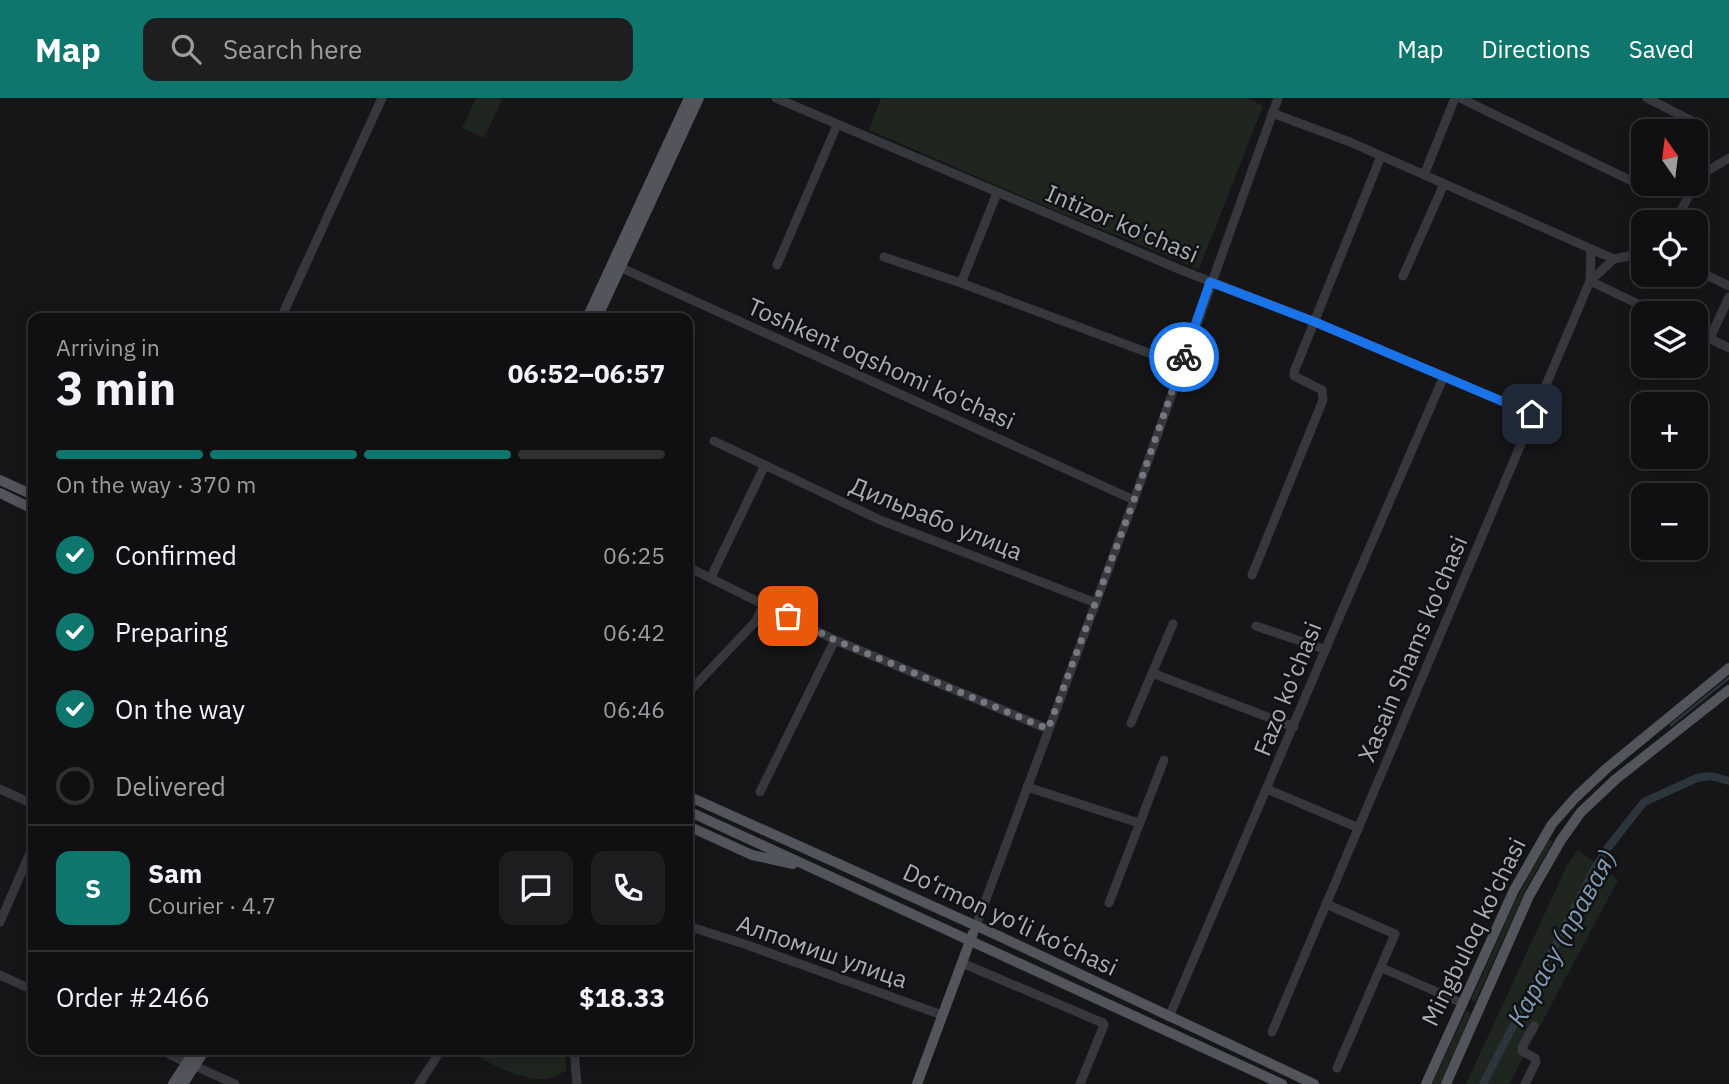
<!DOCTYPE html>
<meta charset="utf-8">
<style>
:root{--surface:#101012;--page:#1e1e20;--text:#f1f3f6;--muted:#9c9d9f;--line:#303032;--accent:#0f766e}
body{margin:0;font-family:"IBM Plex Sans",sans-serif;background:var(--page);color:var(--text);height:100vh;display:flex;flex-direction:column;font-size:26px;white-space:nowrap}
*{box-sizing:border-box;margin:0}
p{font-size:23px;color:var(--muted)}
.icon{flex:none;width:38px;height:38px;fill:none;stroke:currentColor;stroke-width:2;stroke-linecap:round;stroke-linejoin:round}
.map{position:relative;flex:1;overflow:hidden}
.drawer{position:absolute;left:28px;top:215px;width:665px;height:742px;display:flex;flex-direction:column;background:var(--surface);border-radius:14px;box-shadow:0 4px 18px #0003,0 0 0 2px var(--line)}
.drawer>*{flex:none}
.needle{width:46px;rotate:346deg}
.controls{position:absolute;left:1631px;top:21px;display:grid;gap:14px}
.controls a{display:grid;place-items:center;width:77px;height:77px;border-radius:14px;background:var(--surface);box-shadow:0 4px 18px #0003,0 0 0 2px var(--line);font-size:35px}
.pin{position:absolute;display:grid;place-items:center;width:60px;height:60px;color:#fff;margin:-30px;border-radius:14px;box-shadow:0 4px 10px #0006}
.courier{position:absolute;display:grid;place-items:center;width:70px;height:70px;margin:-35px;border:5px solid #1a73e8;border-radius:50%;background:#fff;color:#222;box-shadow:0 2px 9px #0007}
.head em{font-style:normal;font-weight:700}
.head div{display:flex;flex-direction:column-reverse}
.head{display:flex;align-items:center;justify-content:space-between;height:119px;padding:0 28px}
h1{font-size:46px;font-weight:700;line-height:52px}
.bar{display:grid;grid-template-columns:repeat(4,1fr);gap:10px 7px;align-content:center;height:84px;padding:0 28px}
.bar i{height:9px;border-radius:5px;background:var(--line)}
.bar .current{background:var(--accent)}
.bar p{grid-column:span 4}
.line{display:flex;align-items:center;gap:18px;padding:0 28px;border-top:2px solid var(--line)}
.line div{flex:1}
.round{display:grid;place-items:center;flex:none;width:74px;height:74px;border-radius:14px;background:var(--page)}
ol{padding:0 28px;list-style:none}
li{display:flex;align-items:center;gap:21px;height:77px}
li p{margin-inline-start:auto}
li .icon{padding:7px;border-radius:50%;background:var(--accent);color:#fff;stroke-width:4}
li:last-child{color:var(--muted)}
li i{width:38px;height:38px;border:4px solid var(--line);border-radius:50%}
header{display:flex;align-items:center;gap:42px;box-sizing:border-box;height:98px;padding:0 35px;background:var(--accent);color:#fff}
header strong{font-size:33px}
nav{display:flex;gap:38px;margin-inline-start:auto;font-size:24px}
.search{width:490px;height:63px;background:var(--page);display:flex;align-items:center;gap:18px;box-sizing:border-box;padding:0 24px;border-radius:14px;color:var(--muted);font-size:26px}
.map>svg:first-child{display:block}
</style>
<header>
<strong>Map</strong>
<div class="search"><svg class="icon" aria-label="search" viewBox="0 0 24 24"><circle cx="10" cy="10" r="6"/><path d="M15 15l6 6"/></svg>Search here</div>
<nav><a>Map</a><a>Directions</a><a>Saved</a></nav>
</header>
<div class="map">
<svg width="1729" height="986" viewBox="0 0 1729 986">
<rect width="100%" height="100%" fill="#161618"/>
<!-- green -->
<g fill="#1e261f">
<path d="M476,0H503L484,40L462,30Z"/>
<path d="M881,0H1247L1263,8L1199,171L1054,112L869,32Z"/>
<path d="M1549,742L1553,744L1526,791L1475,904L1471,902L1517,799Z"/>
<path d="M1578,752L1618,782L1509,986H1466L1567,767Z"/>
<path d="M1466,913L1472,916L1440,986H1432Z"/>
<path d="M474,952H564L567,973C560,975 553,980 546,981C526,983 484,967 474,952Z"/>
</g>
<g fill="none" stroke-linecap="round" stroke-linejoin="round">
<!-- stream -->
<path stroke="#2c353c" stroke-width="2.5" d="M1671,627L1729,580"/>
<!-- canal -->
<path stroke="#2c353c" stroke-width="8" d="M1483,986L1594,772L1607,751L1644,704L1697,680L1710,678L1729,683"/>
<!-- minor -->
<g stroke="#37383d" stroke-width="9">
<path d="M776,0L1181,172L1315,224L1532,316"/>
<path d="M1460,0L1640,87"/>
<path d="M1647,0L1692,23"/>
<path d="M1272,15L1350,44L1614,161"/>
<path d="M1424,77L1455,0"/>
<path d="M1696,85L1699,78L1729,60"/>
<path d="M1675,124L1695,86"/>
<path d="M884,159L961,185L1181,267"/>
<path d="M615,167L1134,402"/>
<path d="M777,167L837,27"/>
<path d="M1696,172L1729,188"/>
<path d="M1403,178L1444,86"/>
<path d="M1590,183L1657,215"/>
<path d="M1590,183L1614,161L1643,155"/>
<path d="M961,185L997,95"/>
<path d="M281,220L382,0"/>
<path d="M1696,234L1729,250"/>
<path d="M1710,240L1729,199"/>
<path d="M714,343L880,422L1096,505"/>
<path d="M688,469L835,542L1048,631"/>
<path d="M1252,477L1323,302L1322,292L1294,278V274L1381,58"/>
<path d="M711,479L765,367"/>
<path d="M1256,528L1324,551"/>
<path d="M1152,575L1294,629"/>
<path d="M688,595L756,523L764,506"/>
<path d="M1131,625L1173,526"/>
<path d="M1027,689L1139,725"/>
<path d="M0,691L33,706"/>
<path d="M1267,691L1359,730"/>
<path d="M760,694L835,542"/>
<path d="M1109,805L1164,662"/>
<path d="M1326,806L1395,836L1337,970"/>
<path d="M0,824L33,748"/>
<path d="M688,828L747,847L942,917"/>
<path d="M976,828L1134,402L1278,0"/>
<path d="M962,865L1103,925L1104,927L1080,986"/>
<path d="M1382,870L1462,905"/>
<path d="M0,877L33,892"/>
<path d="M1169,919C1259,705 1351,491 1444,278"/>
<path d="M1272,934L1590,183L1591,151"/>
<path d="M161,952L187,965"/>
<path d="M574,952L577,986"/>
<path d="M195,968L235,986"/>
<path d="M419,986L441,952"/>
<path d="M1525,986L1536,964L1535,960L1522,953V949L1534,928"/>
</g>
<!-- major -->
<g stroke="#53555c" stroke-width="10">
<path d="M587,220L689,0"/>
<path d="M597,220L699,0"/>
<path d="M0,382L33,397"/>
<path d="M0,395L33,411"/>
<path d="M688,698L1001,839L1314,986"/>
<path d="M688,713L1282,986"/>
<path d="M688,728L752,757L793,766"/>
<path d="M173,986L195,952"/>
<path d="M183,986L205,952"/>
<path d="M917,986L973,835"/>
<path d="M1426,986L1514,792L1552,726L1576,699L1607,670L1729,570"/>
<path d="M1446,986L1529,798L1561,742L1581,714L1616,681L1729,592"/>
</g>
</g>
<g fill="none" stroke-linecap="round" stroke-linejoin="round">
<!-- done -->
<path stroke="#757880" stroke-width="7" stroke-dasharray="0 12.6" d="M788,518L835,542L1048,631L1134,402L1184,259"/>
<!-- route -->
<path stroke="#1a73e8" stroke-width="9" d="M1184,259L1210,184L1315,224L1532,316"/>
</g>
<g text-anchor="middle" stroke-width="5" stroke-linejoin="round" paint-order="stroke">
<!-- street labels -->
<g font-size="24" fill="#a8adb8" stroke="#111113">
<text transform="translate(1122 126) rotate(23)" y="8">Intizor ko'chasi</text>
<text transform="translate(881 266) rotate(24)" y="8">Toshkent oqshomi ko'chasi</text>
<text transform="translate(936 421) rotate(22)" y="8">Дильрабо улица</text>
<text transform="translate(1413 551) rotate(-67)" y="8">Xasain Shams ko'chasi</text>
<text transform="translate(1288 591) rotate(-68)" y="8">Fazo ko'chasi</text>
<text transform="translate(1010 822) rotate(25)" y="8">Do‘rmon yo‘li ko‘chasi</text>
<text transform="translate(1474 834) rotate(-64)" y="8">Mingbuloq ko'chasi</text>
<text transform="translate(822 854) rotate(19)" y="8">Алпомиш улица</text>
</g>
<!-- water labels -->
<g font-size="26" font-style="italic" fill="#7f9bb3" stroke="#111113">
<text transform="translate(1562 840) rotate(-61)" y="9">Карасу (правая)</text>
</g>
</g>
</svg>
<div class="controls">
<a><svg class="needle" viewBox="-14 -14 28 28"><path d="M0-13l5 13h-10z" fill="#e53935"/><path d="M0 13l5-13h-10z" fill="#9c9d9f"/></svg></a>
<a><svg class="icon" aria-label="locate" viewBox="0 0 24 24"><circle cx="12" cy="12" r="6"/><path d="M12 2v4M12 18v4M2 12h4M18 12h4"/></svg></a>
<a><svg class="icon" aria-label="layers" viewBox="0 0 24 24"><path d="M12 4l9 5-9 5-9-5zM3 14l9 5 9-5"/></svg></a>
<a>+</a>
<a>−</a>
</div>
<div class="pin" style="left:788px;top:518px;background:#ea580c"><svg class="icon" aria-label="bag" viewBox="0 0 24 24"><path d="M5 8h14l-1 12H6zM9 8a3 3 0 0 1 6 0"/></svg></div>
<div class="pin" style="left:1532px;top:316px;background:#1f2937"><svg class="icon" aria-label="home" viewBox="0 0 24 24"><path d="M3 11l9-7 9 7M6 9v11h12V9"/></svg></div>
<div class="courier" style="left:1184px;top:259px"><svg class="icon" aria-label="bike" viewBox="0 0 24 24"><circle cx="6" cy="16" r="4"/><circle cx="18" cy="16" r="4"/><path d="M6 16l4-8h5l3 8M10 8l3 8H6M13 5h3"/></svg></div>
<section class="drawer">
<div class="head"><div><h1>3 min</h1><p>Arriving in</p></div><em>06:52–06:57</em></div>
<div class="bar"><i class="current"></i><i class="current"></i><i class="current"></i><i></i><p>On the way · 370 m</p></div>
<ol>
<li><svg class="icon" aria-label="check" viewBox="0 0 24 24"><path d="M5 12l5 5 9-10"/></svg>Confirmed<p>06:25</p></li>
<li><svg class="icon" aria-label="check" viewBox="0 0 24 24"><path d="M5 12l5 5 9-10"/></svg>Preparing<p>06:42</p></li>
<li><svg class="icon" aria-label="check" viewBox="0 0 24 24"><path d="M5 12l5 5 9-10"/></svg>On the way<p>06:46</p></li>
<li><i></i>Delivered</li>
</ol>
<div class="line" style="height:126px"><b class="round" style="background:var(--accent);color:#fff">S</b><div><b>Sam</b><p>Courier · 4.7</p></div><a class="round"><svg class="icon" aria-label="chat" viewBox="0 0 24 24"><path d="M4 5h16v11H9l-5 4z"/></svg></a><a class="round"><svg class="icon" aria-label="phone" viewBox="0 0 24 24"><path d="M5 4h4l2 5-3 2q2 4 5 5l2-3 5 2v4C11 20 4 13 5 4z"/></svg></a></div>
<div class="line" style="height:91px"><div>Order #2466</div><b>$18.33</b></div>
</section>
</div>
